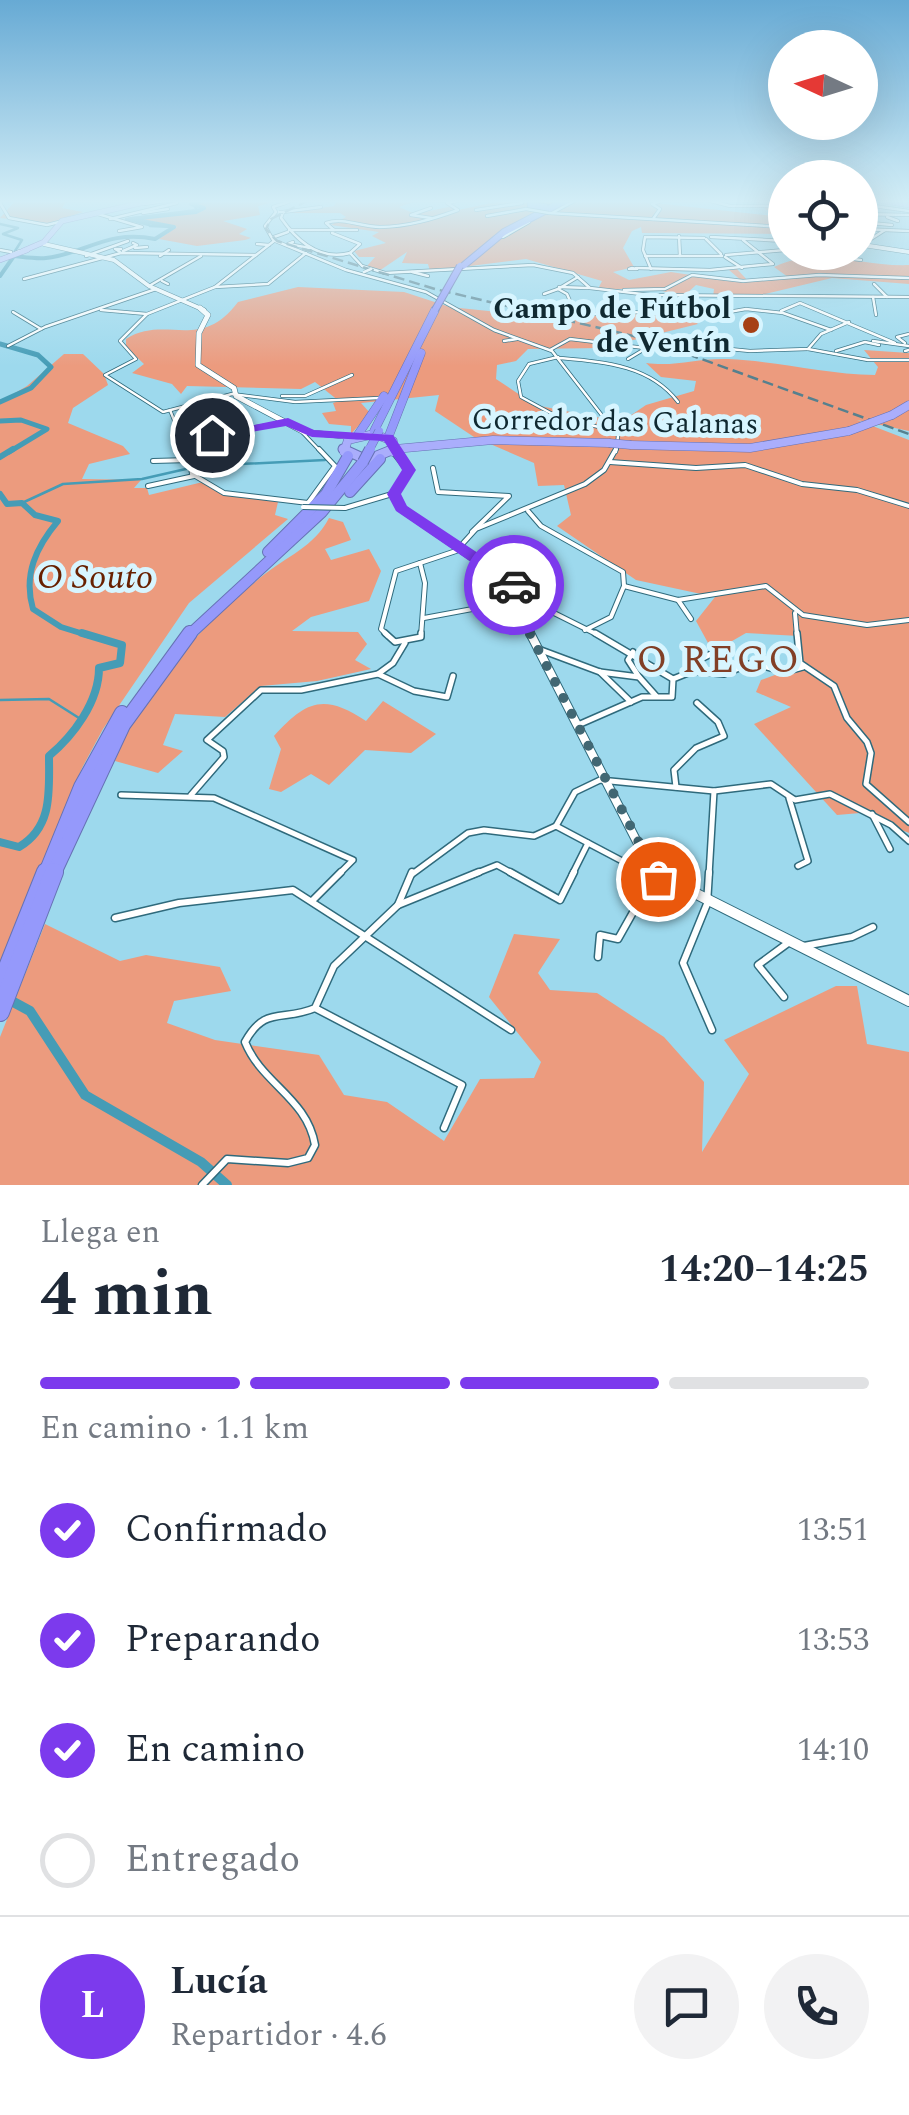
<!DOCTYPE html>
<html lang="es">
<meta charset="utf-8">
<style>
:root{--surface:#fff;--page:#f2f2f3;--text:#1f2937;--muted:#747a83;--line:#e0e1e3;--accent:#7c3aed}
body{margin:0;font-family:Spectral,serif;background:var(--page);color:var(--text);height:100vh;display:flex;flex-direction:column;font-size:38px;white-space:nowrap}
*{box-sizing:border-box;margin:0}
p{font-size:32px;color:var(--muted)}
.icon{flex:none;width:55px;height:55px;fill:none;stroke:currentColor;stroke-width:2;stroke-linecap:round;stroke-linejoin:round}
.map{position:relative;height:1185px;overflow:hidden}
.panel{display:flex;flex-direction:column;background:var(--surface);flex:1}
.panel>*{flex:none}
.needle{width:65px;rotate:274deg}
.fabs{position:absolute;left:768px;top:30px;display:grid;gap:20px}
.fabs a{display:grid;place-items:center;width:110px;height:110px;border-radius:50%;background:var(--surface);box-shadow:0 10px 40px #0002;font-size:50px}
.pin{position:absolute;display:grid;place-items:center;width:85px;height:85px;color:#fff;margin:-42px;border:5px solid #fff;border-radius:50%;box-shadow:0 2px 10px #0007}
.courier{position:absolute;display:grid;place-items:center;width:100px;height:100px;margin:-50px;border:8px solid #7c3aed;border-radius:50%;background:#fff;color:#222;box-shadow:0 2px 12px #0007}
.overview em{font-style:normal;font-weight:700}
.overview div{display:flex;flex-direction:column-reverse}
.overview{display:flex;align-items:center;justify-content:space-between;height:170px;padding:0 40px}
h1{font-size:65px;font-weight:700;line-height:75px}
.bar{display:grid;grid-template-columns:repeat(4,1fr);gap:15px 10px;align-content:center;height:120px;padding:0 40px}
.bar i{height:12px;border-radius:8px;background:var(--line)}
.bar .active{background:var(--accent)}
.bar p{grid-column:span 4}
.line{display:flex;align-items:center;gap:25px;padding:0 40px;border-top:2px solid var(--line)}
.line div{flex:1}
.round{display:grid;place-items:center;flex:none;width:105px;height:105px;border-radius:52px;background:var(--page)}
ol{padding:0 40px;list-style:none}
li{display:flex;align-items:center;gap:30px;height:110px}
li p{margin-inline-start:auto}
li .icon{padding:10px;border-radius:50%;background:var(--accent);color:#fff;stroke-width:4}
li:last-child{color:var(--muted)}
li i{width:55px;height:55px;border:5px solid var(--line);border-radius:50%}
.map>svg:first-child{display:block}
</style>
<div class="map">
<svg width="909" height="1185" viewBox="0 0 909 1185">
<rect width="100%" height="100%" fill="#9dd9ed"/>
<!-- green -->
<g fill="#ec9b7e">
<path d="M16,200H67L62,208L83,212L49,223L0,218Z"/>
<path d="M205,200H281L258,206L260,215L223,221L247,229L239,234L251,238L245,240L197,246L159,239L177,227L135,220L197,213L205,209L196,203Z"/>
<path d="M337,200H418L399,207L415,214L453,206L458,210L506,200H627L782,217L765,209L768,202L763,200H785V234L642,233L641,227L632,231L623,248L634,267L613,272L629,280L671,272L736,282H743L729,270L737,269L749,282L788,277L774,267C818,245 862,267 909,265V284L832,278L757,296L713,297L714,289L696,285L684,296L653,289H598L602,281L526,259L430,271L428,264L402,263L407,252L379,271L367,266L375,257H359L354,251L386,243L372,236L379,232L331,225L346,217L340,213H289L334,206Z"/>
<path d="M298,287L404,292L450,307L556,318L632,313L688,316L698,324L601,348L528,349L516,361L497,365L496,379L535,405L621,422L646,405L694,391L696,381L661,377L646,363C676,367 697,358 728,359C777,361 825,374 875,375L878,367L864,350L909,353V431L857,420L909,440V833L860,813L837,815L754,724L791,707L756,692L761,680L791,669L799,636L746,633L713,652L696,621L715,597L636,580L557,526L571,515L564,485L538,486L534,463L474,437L435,411L439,395L361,403L370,413L351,434V426L329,424L322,413L336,411L333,403L339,401L315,382L301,389L187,386L181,394L172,384L132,373L144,364L126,347V339C166,314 200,353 238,302Z"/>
<path d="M64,354H83L104,374L108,385L73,408L68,423L123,446L130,454L89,464L82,479L141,480L134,488H147L149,495L207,481L224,493L278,502L275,515L288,519L189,603L103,729L82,768L0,968V402L27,386Z"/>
<path d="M329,518L343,522L351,540L325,549L331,560L369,549L381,571L369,601L311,617L292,631L358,632L367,644L355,660L371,669L317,681L261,686L225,717L175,714L163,745L183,751L158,773L115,761C140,689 203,625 261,577C287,556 314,547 329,518Z"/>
<path d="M383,701L436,734L411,753L365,750L329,785L311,774L281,792L269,789L281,749L274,736C305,702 323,692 366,721Z"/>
<path d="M45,924L120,961L146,955L220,967L231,991L174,1001L167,1023L215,1040L319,1055L344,1095L387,1102L444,1141L480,1079L534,1078L541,1062L489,997L514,934L560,939L538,973L550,990L597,993L664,1037L704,1082L702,1152L749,1074L724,1040L836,986H857L867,1044L909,1052V1185H0V1037Z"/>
</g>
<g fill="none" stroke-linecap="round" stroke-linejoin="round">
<!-- stream -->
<g stroke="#459cb6" stroke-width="2.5">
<path d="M0,224L18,228L3,234L22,240L15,251"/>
<path d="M22,503L63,484L142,479L199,466L325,460"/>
<path d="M0,700L49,699L79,718"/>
</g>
<!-- canal -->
<g stroke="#459cb6" stroke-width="2.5">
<path d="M149,225L126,219L197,210L193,204"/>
<path d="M150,226L173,227"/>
</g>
<!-- river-far4 -->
<path stroke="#459cb6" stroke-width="4" d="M0,276L14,256C24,257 36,259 46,258C85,254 108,229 155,239L174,227L131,219L196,212L204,208L191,204L202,200"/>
<!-- river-far3 -->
<g stroke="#459cb6" stroke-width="5">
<path d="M0,344L38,355L51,367L31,388L0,402"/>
<path d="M0,421L21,420L47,429L9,452"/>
</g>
<!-- river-far2 -->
<g stroke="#459cb6" stroke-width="6">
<path d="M0,457L13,449"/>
<path d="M0,494L7,504L22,503L35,515L58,521C36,547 23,575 33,609L61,627L90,636"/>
</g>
<!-- river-far1 -->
<path stroke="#459cb6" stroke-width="8" d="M0,842L19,847C53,827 49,791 49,756C73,736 99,702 99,668L120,663L122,645L82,633"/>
<!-- river -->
<path stroke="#459cb6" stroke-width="10" d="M6,998L30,1011L85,1095L201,1162L227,1185"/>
<defs>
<g id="minor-far3">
<path d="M434,200L448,201"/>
<path d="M474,200H493"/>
<path d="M493,200H506"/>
<path d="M707,200L730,206"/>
<path d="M0,203L9,218L47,225L59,222"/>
<path d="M143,204L173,200"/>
<path d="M282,204L273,207L276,212L265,226L273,240L346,270L426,292L494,330L552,351L618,436L616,452"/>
<path d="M283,204L293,200"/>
<path d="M860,204L909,211"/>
<path d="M732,206H785"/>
<path d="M321,207L283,212L281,218C297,241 320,261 350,253"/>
<path d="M431,208L411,215L431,218"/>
<path d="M476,210L522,203"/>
<path d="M143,213L168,209"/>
<path d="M549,213L785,227"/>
<path d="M552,213L576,200"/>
<path d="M98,214L142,227L119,231"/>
<path d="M860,214L909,215"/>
<path d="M487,216L526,209"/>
<path d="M887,217L898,221"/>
<path d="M110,219L177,203"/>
<path d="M653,219L660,209L652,204L664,200"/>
<path d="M860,222L892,225"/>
<path d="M860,229L909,231"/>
<path d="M289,230H357"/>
<path d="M334,230L326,223C344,217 361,227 380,227C407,227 433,219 458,210L447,203L457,201"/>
<path d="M332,233L360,244L350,253"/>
<path d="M679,236L680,256"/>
<path d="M274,237L288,232"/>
<path d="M503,237L529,222"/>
<path d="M711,237L785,241"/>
<path d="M706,239L721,254"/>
<path d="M293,242L288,244L310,248"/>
<path d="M257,244L269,245"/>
<path d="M860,246L885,230"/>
<path d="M135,248L147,247"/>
<path d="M0,250L11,252"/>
<path d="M123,251L137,245L133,243"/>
<path d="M120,252L115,249H121"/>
<path d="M306,253L268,284L215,287L147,314L120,341L136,359L105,375L163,412L232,394L295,402L379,398"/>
<path d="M350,253L362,266L385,273L533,265L573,273L590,288L650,295L909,297"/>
<path d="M824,254L828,255H822Z"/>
<path d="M827,254L839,252"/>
<path d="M726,255L785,250"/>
<path d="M825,255L861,260"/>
<path d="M86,256L128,241"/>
<path d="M160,256L169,250"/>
<path d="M645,256H722"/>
<path d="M725,257L742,268"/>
<path d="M2,259L20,251"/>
<path d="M632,268L637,269H629Z"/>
<path d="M636,268L710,270L773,264L743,240"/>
<path d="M651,269L643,250L645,237L704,238"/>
<path d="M412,272L428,276"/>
<path d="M578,277L558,289L567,294L577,317L612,311L706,316L746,309L783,313L831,330"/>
<path d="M24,279L121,253L256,255"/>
<path d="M162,281L168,284"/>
<path d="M874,284L887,297"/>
<path d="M149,286L201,256"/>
<path d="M215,287L274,241"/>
<path d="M559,287L588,288"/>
<path d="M624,290L665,289L692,275L743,281L819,275L909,278"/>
<path d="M544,294L558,289"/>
<path d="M873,297L876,315"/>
<path d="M101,310L147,314"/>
<path d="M781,311L800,303L895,343"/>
<path d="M13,312L41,329"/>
<path d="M504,341L517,339"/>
<path d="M873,341L909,346"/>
<path d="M668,343L750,351L808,349L821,334L849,322"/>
<path d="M905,343L897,337L909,334"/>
<path d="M8,346L45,327L156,289"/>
<path d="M808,349L868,360H909"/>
<path d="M550,350L570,339L645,348"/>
<path d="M836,351L865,342L879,345"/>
<path d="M905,351L909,350"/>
<path d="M558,357L529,364L518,381L521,397L558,417L615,431"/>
<path d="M559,358C604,362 650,365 678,402"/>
<path d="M628,359L653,344"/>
<path d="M282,396H305L352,375"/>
<path d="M170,410L176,425L195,428L197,442L205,448L193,452"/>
<path d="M303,433L321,452"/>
<path d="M197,437L286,422"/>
</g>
<g id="minor-far2">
<path d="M201,449L189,453L192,474L224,493L308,503L335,466L319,449"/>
<path d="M153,461L190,460"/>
<path d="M610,462L696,468L745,465L802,484L857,490L909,506"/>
<path d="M433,468L438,492L509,496L472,532"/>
<path d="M148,486L194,476"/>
<path d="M345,508L392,494"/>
<path d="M528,511L541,526L623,572L624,586"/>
<path d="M420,563L425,583L421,636"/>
<path d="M678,600L691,619"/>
<path d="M795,613L797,636"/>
<path d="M424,618L526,599L600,636"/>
<path d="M585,630L611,617L624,586L678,600L766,586L803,615L867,625L909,620"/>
<path d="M388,636L381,629L396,571L456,551L476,529L585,484L604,470L616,449"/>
</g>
<g id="minor-far1">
<path d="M385,633L395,642L421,637V633"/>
<path d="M595,633L673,679"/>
<path d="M797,633L800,663L834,686L847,718L867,742L871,753L866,784L909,822"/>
<path d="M405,643L393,663L378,674L414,691L447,697L453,676"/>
<path d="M541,650L600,672L639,677L656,696"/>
<path d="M633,652L628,660L639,677"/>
<path d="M700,669L701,659L719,650"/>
<path d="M600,672L631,702"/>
<path d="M578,725L642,697H672L673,679L693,671L724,674L752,663L785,672L803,667"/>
<path d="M676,787L674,770L696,748L724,736L718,722L697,703"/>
<path d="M121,795L214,798L353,860L338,875"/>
<path d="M191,795L224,757L223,751L207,740L261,690H301L378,674"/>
<path d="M789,798L808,861L798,866"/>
<path d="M872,814L890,849"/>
<path d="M556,826L575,792L600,780L714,791L771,784L795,800L830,794L891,825L909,841"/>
<path d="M411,875L468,833L484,830L534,836L556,826L588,843"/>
<path d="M472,875L497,865L515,875"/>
<path d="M572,875L588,843L643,872L651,871"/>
<path d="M709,875L714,791"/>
</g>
<g id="minor">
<path d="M510,872L560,900L574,872"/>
<path d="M709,872L707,904L683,963L712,1030"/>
<path d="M313,900L341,872"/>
<path d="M398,905L412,872"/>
<path d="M115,918L179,903L293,890L511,1030"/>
<path d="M804,946L852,937L873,927"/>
<path d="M598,957L600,935L618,939L654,875"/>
<path d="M784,997L758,965L788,943"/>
<path d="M315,1008L462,1085L444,1128"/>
<path d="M202,1185L227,1159L288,1163L308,1158L315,1145C307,1098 262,1084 245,1042C265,1005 283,1022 315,1008L334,966L398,905L479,872"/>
</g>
<g id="tertiary-far4">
<path d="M44,244L114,260L149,286L204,310"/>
<path d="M863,245L909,252"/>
</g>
<path id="tertiary-far3" d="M200,308L208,315L199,333L198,365L234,388L236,396L304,432L353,437"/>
<path id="tertiary-far2" d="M394,451L409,470L394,494L401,508L523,592L531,636"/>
<path id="tertiary-far1" d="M530,633L654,875"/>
<path id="tertiary" d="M653,872L909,1001"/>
<g id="primary">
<path d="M23,251L44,242L62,221L154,200"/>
<path d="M0,260L27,250"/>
</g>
<path id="trunk-far2" d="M878,200L909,205"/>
<g id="trunk-far1">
<path d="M892,415L909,405"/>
<path d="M631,445L750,448L849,431"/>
<path d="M395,449L493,440L609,443"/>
<path d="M344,452L348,440L374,434L393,441V452"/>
</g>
<path id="trunk" d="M343,449L367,460L394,449"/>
<g id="motorway-far4">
<path d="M531,200V206L545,207"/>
<path d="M463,266L504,232L566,200"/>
</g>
<g id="motorway-far3">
<path d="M374,431L435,310"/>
<path d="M357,436L384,396"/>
<path d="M388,438L421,353"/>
</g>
<g id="motorway-far2">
<path d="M350,492L380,459"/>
<path d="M268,552L326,494L348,456"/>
<path d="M188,636L322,512L363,462"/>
</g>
<g id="motorway-far1">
<path d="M45,875L81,787L122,713"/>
<path d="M53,875L123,725L190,633"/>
</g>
<g id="motorway">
<path d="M0,987L46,872"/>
<path d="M0,1012L54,872"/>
</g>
</defs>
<!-- minor-far3 casing -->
<use href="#minor-far3" stroke="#2f6a7c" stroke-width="4"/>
<!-- minor-far2 casing -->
<use href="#minor-far2" stroke="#2f6a7c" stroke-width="6"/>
<!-- minor-far1 casing -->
<use href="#minor-far1" stroke="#2f6a7c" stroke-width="8"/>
<!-- minor casing -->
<use href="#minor" stroke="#2f6a7c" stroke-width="9"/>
<!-- tertiary-far4 casing -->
<use href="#tertiary-far4" stroke="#2f6a7c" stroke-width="5"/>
<!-- tertiary-far3 casing -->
<use href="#tertiary-far3" stroke="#2f6a7c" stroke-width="6"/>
<!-- tertiary-far2 casing -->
<use href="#tertiary-far2" stroke="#2f6a7c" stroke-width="9"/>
<!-- tertiary-far1 casing -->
<use href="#tertiary-far1" stroke="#2f6a7c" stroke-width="10"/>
<!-- tertiary casing -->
<use href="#tertiary" stroke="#2f6a7c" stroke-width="12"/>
<!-- primary casing -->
<use href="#primary" stroke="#6672b4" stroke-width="6"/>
<!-- trunk-far2 casing -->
<use href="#trunk-far2" stroke="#6672b4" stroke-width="6"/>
<!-- trunk-far1 casing -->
<use href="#trunk-far1" stroke="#6672b4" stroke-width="9"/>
<!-- trunk casing -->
<use href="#trunk" stroke="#6672b4" stroke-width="11"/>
<!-- motorway-far4 casing -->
<use href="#motorway-far4" stroke="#6672b4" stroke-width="8"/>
<!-- motorway-far3 casing -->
<use href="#motorway-far3" stroke="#6672b4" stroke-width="9"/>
<!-- motorway-far2 casing -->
<use href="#motorway-far2" stroke="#6672b4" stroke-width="12"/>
<!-- motorway-far1 casing -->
<use href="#motorway-far1" stroke="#6672b4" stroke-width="16"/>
<!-- motorway casing -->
<use href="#motorway" stroke="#6672b4" stroke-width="20"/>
<!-- minor-far3 -->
<use href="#minor-far3" stroke="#fff" stroke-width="2.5"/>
<!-- minor-far2 -->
<use href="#minor-far2" stroke="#fff" stroke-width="4"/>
<!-- minor-far1 -->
<use href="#minor-far1" stroke="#fff" stroke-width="5"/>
<!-- minor -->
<use href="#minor" stroke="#fff" stroke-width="6"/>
<!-- tertiary-far4 -->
<use href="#tertiary-far4" stroke="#fff" stroke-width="4"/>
<!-- tertiary-far3 -->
<use href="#tertiary-far3" stroke="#fff" stroke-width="5"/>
<!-- tertiary-far2 -->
<use href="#tertiary-far2" stroke="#fff" stroke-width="6"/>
<!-- tertiary-far1 -->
<use href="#tertiary-far1" stroke="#fff" stroke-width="8"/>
<!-- tertiary -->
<use href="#tertiary" stroke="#fff" stroke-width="10"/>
<!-- primary -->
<use href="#primary" stroke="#bfc2fd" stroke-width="5"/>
<!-- trunk-far2 -->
<use href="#trunk-far2" stroke="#aaaefc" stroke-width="5"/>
<!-- trunk-far1 -->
<use href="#trunk-far1" stroke="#aaaefc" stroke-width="8"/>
<!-- trunk -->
<use href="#trunk" stroke="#aaaefc" stroke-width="9"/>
<!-- motorway-far4 -->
<use href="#motorway-far4" stroke="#9599fb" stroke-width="6"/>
<!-- motorway-far3 -->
<use href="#motorway-far3" stroke="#9599fb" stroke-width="8"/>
<!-- motorway-far2 -->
<use href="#motorway-far2" stroke="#9599fb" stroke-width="10"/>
<!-- motorway-far1 -->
<use href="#motorway-far1" stroke="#9599fb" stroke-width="14"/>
<!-- motorway -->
<use href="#motorway" stroke="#9599fb" stroke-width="18"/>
<!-- rail -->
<path stroke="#56808e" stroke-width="2.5" stroke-dasharray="11 5" stroke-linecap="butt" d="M309,200L271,219L266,229L277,241L435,289L646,339L909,434"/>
<defs>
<g id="minor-bridge-far1">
<path d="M526,209L549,213"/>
<path d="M279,212H283"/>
<path d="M364,272L371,269"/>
<path d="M653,344L668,343"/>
</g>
<path id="minor-bridge" d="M303,507L345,508"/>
<g id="trunk-bridge">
<path d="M849,431L892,415"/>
<path d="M609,443L631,445"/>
</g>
<path id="motorway-bridge-far2" d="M435,310L460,266"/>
<path id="motorway-bridge-far1" d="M368,452L379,431"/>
<path id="motorway-bridge" d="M363,462L370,449"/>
</defs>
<!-- minor-bridge-far1 casing -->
<use href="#minor-bridge-far1" stroke="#2f6a7c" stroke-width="4" stroke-linecap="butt"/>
<!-- minor-bridge casing -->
<use href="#minor-bridge" stroke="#2f6a7c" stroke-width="6" stroke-linecap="butt"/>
<!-- trunk-bridge casing -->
<use href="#trunk-bridge" stroke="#6672b4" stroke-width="9" stroke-linecap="butt"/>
<!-- motorway-bridge-far2 casing -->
<use href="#motorway-bridge-far2" stroke="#6672b4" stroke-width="8" stroke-linecap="butt"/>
<!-- motorway-bridge-far1 casing -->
<use href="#motorway-bridge-far1" stroke="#6672b4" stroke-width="9" stroke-linecap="butt"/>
<!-- motorway-bridge casing -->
<use href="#motorway-bridge" stroke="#6672b4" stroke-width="12" stroke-linecap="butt"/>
<!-- minor-bridge-far1 -->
<use href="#minor-bridge-far1" stroke="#fff" stroke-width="2.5"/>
<!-- minor-bridge -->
<use href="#minor-bridge" stroke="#fff" stroke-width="4"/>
<!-- trunk-bridge -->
<use href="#trunk-bridge" stroke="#aaaefc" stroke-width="8"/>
<!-- motorway-bridge-far2 -->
<use href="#motorway-bridge-far2" stroke="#9599fb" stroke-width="6"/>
<!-- motorway-bridge-far1 -->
<use href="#motorway-bridge-far1" stroke="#9599fb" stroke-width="8"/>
<!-- motorway-bridge -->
<use href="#motorway-bridge" stroke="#9599fb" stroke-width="10"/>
</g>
<!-- sky -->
<linearGradient id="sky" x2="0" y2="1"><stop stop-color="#67aad4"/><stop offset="0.55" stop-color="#d3eef7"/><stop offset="1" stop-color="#d3eef7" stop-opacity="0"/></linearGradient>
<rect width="909" height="366" fill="url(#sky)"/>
<!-- route -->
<path fill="#7c3aed" d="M288,418L314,430L393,435L416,470L401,494L407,506L520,581V588H509L396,511L387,494L402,470L384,441L312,437L286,426L212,439L206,435Z"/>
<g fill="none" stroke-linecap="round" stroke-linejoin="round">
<!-- done -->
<path stroke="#416773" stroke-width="10" stroke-dasharray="0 18" d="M514,585L526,598L530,634L658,879"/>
</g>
<!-- markers -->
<circle fill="#a64015" stroke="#d7f5ff" stroke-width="4" cx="751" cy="325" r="10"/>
<g text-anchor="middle" stroke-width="10" stroke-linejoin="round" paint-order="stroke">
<!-- far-poi labels -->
<g font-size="30" font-weight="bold" fill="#102931" stroke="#d7f5ff" text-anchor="end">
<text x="731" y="318">Campo de Fútbol<tspan x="731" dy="34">de Ventín</tspan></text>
</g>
<!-- far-street labels -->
<g font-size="30" fill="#102931" stroke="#d7f5ff">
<text transform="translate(615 421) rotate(1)" y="10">Corredor das Galanas</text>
</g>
<!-- park labels -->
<g font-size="35" font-style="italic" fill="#682000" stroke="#d7f5ff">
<text x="95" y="588">O Souto</text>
</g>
<!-- neighbourhood labels -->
<g font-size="38" letter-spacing="2.5" fill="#823f26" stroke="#d7f5ff">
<text x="719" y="672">O REGO</text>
</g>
</g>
</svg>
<div class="fabs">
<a><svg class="needle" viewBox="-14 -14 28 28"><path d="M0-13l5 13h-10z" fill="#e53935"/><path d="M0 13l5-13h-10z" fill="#747a83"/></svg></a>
<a><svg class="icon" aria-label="locate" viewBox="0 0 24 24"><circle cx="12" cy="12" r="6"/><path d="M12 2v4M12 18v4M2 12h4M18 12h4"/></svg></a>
</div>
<div class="pin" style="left:658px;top:879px;background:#ea580c"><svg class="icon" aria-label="bag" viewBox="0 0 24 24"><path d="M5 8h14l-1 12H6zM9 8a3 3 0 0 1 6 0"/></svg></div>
<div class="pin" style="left:212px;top:435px;background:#1f2937"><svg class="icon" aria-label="home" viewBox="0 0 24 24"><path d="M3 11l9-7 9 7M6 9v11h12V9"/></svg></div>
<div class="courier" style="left:514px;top:585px"><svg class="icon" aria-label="car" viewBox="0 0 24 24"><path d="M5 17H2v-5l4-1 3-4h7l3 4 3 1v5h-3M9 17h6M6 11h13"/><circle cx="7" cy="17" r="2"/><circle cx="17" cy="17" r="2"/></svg></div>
</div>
<section class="panel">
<div class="overview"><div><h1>4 min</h1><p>Llega en</p></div><em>14:20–14:25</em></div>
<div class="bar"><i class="active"></i><i class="active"></i><i class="active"></i><i></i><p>En camino · 1.1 km</p></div>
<ol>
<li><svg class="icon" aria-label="check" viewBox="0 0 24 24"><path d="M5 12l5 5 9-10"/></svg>Confirmado<p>13:51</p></li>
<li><svg class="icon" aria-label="check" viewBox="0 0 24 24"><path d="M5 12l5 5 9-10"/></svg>Preparando<p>13:53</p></li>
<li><svg class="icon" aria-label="check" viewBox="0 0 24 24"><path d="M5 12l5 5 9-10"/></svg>En camino<p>14:10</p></li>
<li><i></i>Entregado</li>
</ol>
<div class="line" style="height:180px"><b class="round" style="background:var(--accent);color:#fff">L</b><div><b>Lucía</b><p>Repartidor · 4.6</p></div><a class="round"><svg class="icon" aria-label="chat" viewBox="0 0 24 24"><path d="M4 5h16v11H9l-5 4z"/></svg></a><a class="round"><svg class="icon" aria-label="phone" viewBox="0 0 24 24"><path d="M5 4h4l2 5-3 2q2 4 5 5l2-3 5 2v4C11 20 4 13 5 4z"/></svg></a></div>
</section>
